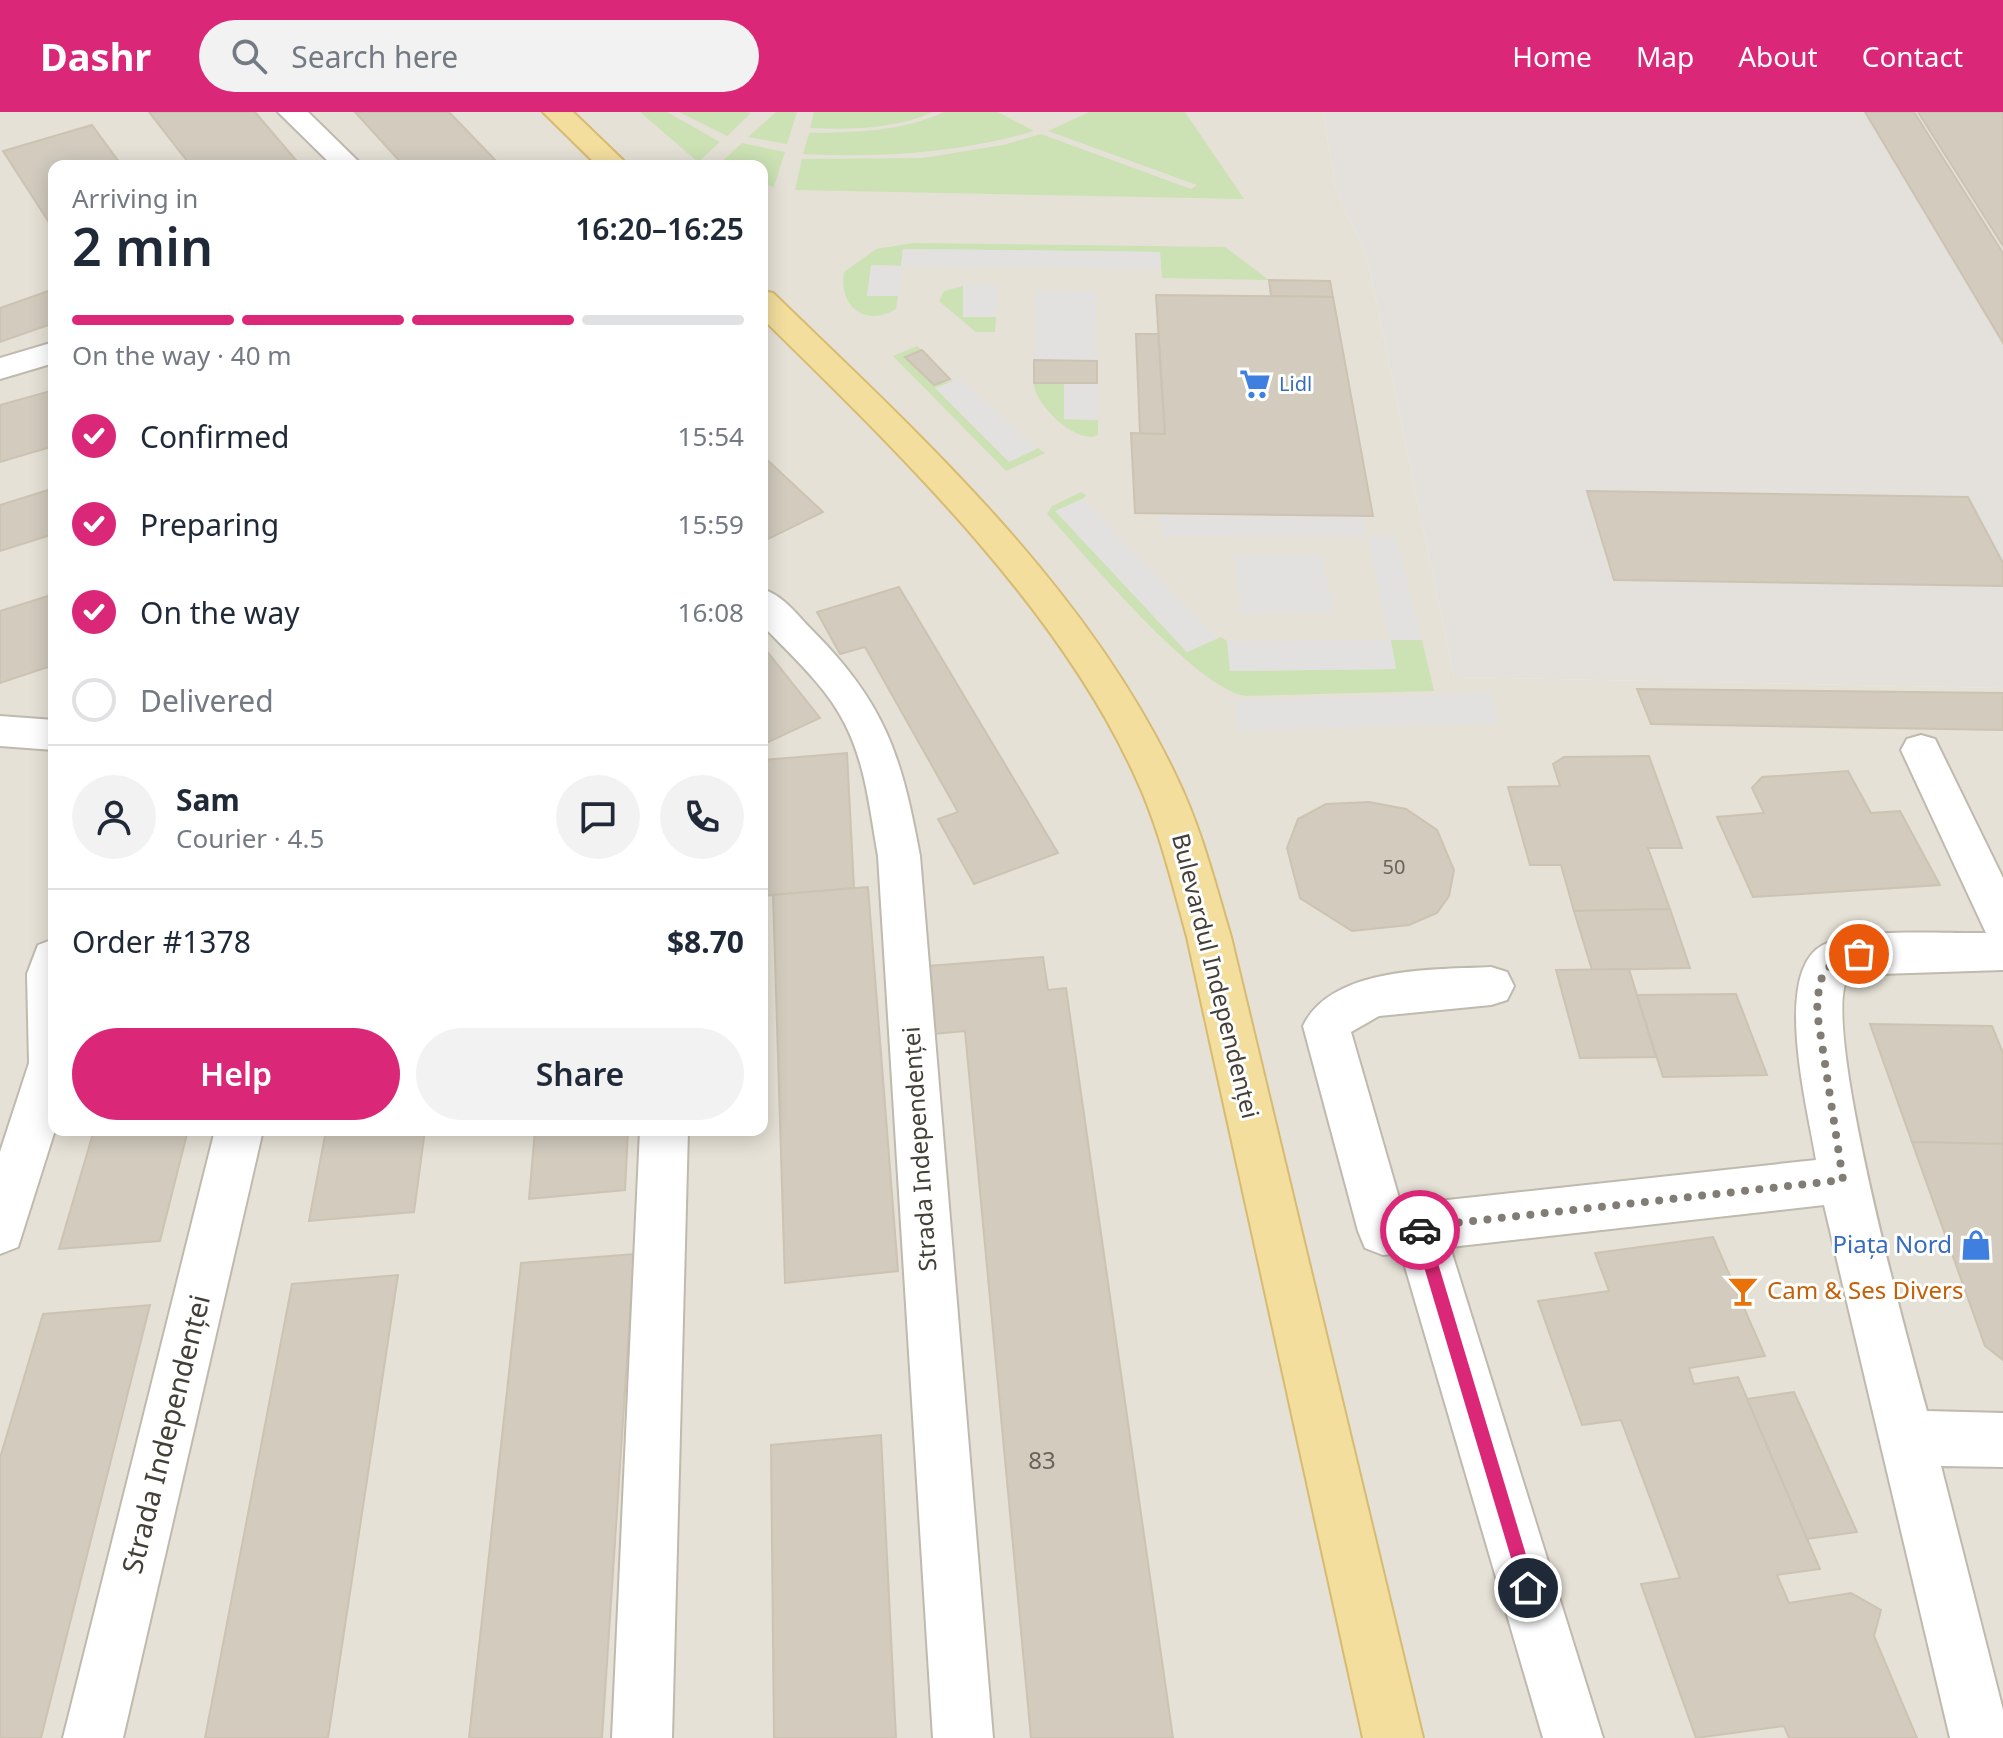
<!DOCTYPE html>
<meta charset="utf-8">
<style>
:root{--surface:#fff;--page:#f2f2f3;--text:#1f2937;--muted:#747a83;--line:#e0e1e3;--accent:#db2777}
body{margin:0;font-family:"Noto Sans",sans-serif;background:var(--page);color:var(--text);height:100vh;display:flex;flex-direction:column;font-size:30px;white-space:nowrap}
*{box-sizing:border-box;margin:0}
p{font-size:26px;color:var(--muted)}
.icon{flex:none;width:44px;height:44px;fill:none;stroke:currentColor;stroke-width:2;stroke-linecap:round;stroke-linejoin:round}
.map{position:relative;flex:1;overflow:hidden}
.details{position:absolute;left:48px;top:48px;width:720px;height:976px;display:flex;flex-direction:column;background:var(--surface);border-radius:16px;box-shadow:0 4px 20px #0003}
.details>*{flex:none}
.pin{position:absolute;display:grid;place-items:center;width:68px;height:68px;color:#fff;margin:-34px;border:4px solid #fff;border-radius:50%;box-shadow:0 2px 8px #0007}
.courier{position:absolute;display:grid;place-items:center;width:80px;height:80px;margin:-40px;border:6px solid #db2777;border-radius:50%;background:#fff;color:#222;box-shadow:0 2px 10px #0007}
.head em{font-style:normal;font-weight:600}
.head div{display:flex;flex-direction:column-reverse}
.head{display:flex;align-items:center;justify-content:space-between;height:136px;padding:0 24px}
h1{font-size:52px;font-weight:600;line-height:60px}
.bar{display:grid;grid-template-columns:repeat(4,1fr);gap:12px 8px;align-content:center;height:96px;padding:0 24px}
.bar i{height:10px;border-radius:6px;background:var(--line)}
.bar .current{background:var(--accent)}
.bar p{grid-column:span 4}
.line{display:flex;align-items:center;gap:20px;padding:0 24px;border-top:2px solid var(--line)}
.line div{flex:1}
.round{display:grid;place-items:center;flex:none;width:84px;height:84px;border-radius:42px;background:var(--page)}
ol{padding:0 24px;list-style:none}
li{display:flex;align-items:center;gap:24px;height:88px}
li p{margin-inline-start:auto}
li .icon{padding:8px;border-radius:50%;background:var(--accent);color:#fff;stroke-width:4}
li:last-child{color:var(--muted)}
li i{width:44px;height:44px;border:4px solid var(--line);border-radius:50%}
.cta{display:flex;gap:16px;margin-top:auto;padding:16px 24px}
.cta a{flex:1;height:92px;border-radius:48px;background:var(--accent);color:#fff;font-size:32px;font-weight:600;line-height:92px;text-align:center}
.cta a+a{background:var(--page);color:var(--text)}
header{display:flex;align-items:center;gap:48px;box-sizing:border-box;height:112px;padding:0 40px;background:var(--accent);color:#fff}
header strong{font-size:38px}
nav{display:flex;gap:44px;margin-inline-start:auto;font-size:28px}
.search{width:560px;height:72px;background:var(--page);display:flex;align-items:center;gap:20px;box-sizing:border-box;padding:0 28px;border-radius:44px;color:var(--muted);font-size:30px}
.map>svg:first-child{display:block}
</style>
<header>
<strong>Dashr</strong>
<div class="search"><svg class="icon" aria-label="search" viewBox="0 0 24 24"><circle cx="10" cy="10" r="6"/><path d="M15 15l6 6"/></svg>Search here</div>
<nav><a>Home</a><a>Map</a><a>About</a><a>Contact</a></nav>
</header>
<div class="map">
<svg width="2003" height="1626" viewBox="0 0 2003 1626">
<rect width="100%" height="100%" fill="#f2efe7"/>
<!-- residential -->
<path fill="#e5e1d6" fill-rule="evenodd" d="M0,0H1323L1336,77L1367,145L1454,565L2003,576V1626H0ZM54,54H762V1018H54Z"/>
<!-- industrial -->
<path fill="#e4e1dc" d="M1323,0H2003V576L1454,565L1367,145L1336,77Z"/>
<!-- green -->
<g fill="#cce2b4">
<path d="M640,0H667L720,30L698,50Z"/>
<path d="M679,0H747L751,1L727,24Z"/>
<path d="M776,0H797L787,32L748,25Z"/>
<path d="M814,0H933C896,17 849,18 810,16Z"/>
<path d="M944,0H998L1034,19C958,41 882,46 803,42L809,21C854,20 902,20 944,0Z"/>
<path d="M1089,0H1185L1244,87L795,78L802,47L923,46L1003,33L1041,22L1191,77L1197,73L1048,19Z"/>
<path d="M742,31L785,40L774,75L762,71V54H717Z"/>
<path d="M913,131L1225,135L1269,168L1162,166L1160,140L903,137L901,154L872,153L867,183L898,184L896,197C865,216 838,194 844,160L876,137Z"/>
<path d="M963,174V205H996L995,220H976L939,189L944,179Z"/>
<path d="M917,234L922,238L905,245L933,273L955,268L936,276L1009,349L1038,336L1045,341L1006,359L893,244Z"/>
<path d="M1034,271H1064V307L1098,308V323C1077,334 1033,291 1034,271Z"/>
<path d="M1081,380L1086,383L1084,386L1056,399L1187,540L1221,525L1227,529L1231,559L1396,557L1390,528H1422L1434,579L1245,584C1193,574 1087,445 1047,402L1052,394Z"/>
</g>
<!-- parking -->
<g fill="#e3e1df">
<path d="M903,137L1160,140L1161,157L902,154L898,184H867L871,153L901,154Z"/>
<path d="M996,173V205H963V174Z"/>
<path d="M1036,179L1096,180L1097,249L1034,248Z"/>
<path d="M961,266L1036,337L1009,350L935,276Z"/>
<path d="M1064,271H1097L1098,308L1064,307Z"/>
<path d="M1083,387L1217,526L1187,540L1055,399Z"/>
<path d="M1160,404L1363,405L1367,425L1396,424L1422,528H1391L1396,557L1230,559L1227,529L1390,528L1367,425L1162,424Z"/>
<path d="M1233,443H1323L1333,501L1241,502Z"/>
<path d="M1491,581L1498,611L1238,619L1234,589Z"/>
</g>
<!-- building -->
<g fill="#d2cbbe" stroke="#ccc3b2" stroke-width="2">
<path d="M149,0H255L301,54H191Z"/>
<path d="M355,0H449L501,54H404Z"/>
<path d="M1865,0H1914L2003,141V231Z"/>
<path d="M1918,0H2003V134Z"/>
<path d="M92,13L122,54H54V118L3,39Z"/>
<path d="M1269,168L1330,169L1333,185L1271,184Z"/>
<path d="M54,177V211L0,230V196Z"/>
<path d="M1156,183L1333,185L1373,404L1135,401L1131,321L1165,322Z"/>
<path d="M1136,222H1158L1165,322L1140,321Z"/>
<path d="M922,238L950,267L934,273L905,245Z"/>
<path d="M1034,248L1097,249V271H1034Z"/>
<path d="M54,278V334L0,350V293Z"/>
<path d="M762,343L823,400L762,430Z"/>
<path d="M54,376V422L0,439V393Z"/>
<path d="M1587,379L1968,385L2003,451V474L1614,468Z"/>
<path d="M899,475L1058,741L974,772L938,707L958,700L865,535L840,542L817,500Z"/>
<path d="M54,482V553L0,571V499Z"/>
<path d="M762,533L820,606L762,633Z"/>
<path d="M1637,577L2003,581V618L1651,612Z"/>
<path d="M847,641L854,776L762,784V648Z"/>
<path d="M1649,644L1682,736H1648L1670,797L1574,799L1561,753H1530L1508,675L1560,674L1553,652L1564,645Z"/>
<path d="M1848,659L1871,701L1900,699L1940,773L1753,785L1717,705L1764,701L1752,676L1762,665Z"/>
<path d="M1369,690L1406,697L1437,718L1454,758L1449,784L1437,801L1409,813L1352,819L1300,786L1287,736L1298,707L1326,692Z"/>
<path d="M868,775L898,1159L785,1171L773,783Z"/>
<path d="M1670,797L1690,856L1592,858L1574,799Z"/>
<path d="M1043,845L1048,878L1066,876L1173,1626H1031L965,919L934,922L928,854Z"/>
<path d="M1629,857L1656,945L1580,946L1556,858Z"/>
<path d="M1736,882L1767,963L1663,965L1637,883Z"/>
<path d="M1870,912L1992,914L2003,941V1032L1912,1030Z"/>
<path d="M94,1018H188L160,1129L59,1137Z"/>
<path d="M326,1018H425L414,1100L309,1109Z"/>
<path d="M535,1018H628L625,1078L529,1087Z"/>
<path d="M1912,1030L2003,1032V1248L1985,1234Z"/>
<path d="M1713,1125L1765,1244L1689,1256L1694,1272L1738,1265L1820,1457L1777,1463L1789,1491L1851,1481L1881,1498L1874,1524L1917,1626H1789L1784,1614L1696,1626L1641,1472L1680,1466L1621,1308L1582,1313L1538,1189L1609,1179L1595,1141Z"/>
<path d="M634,1142L602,1626H469L521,1151Z"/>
<path d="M398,1163L328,1626H205L292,1172Z"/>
<path d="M150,1193L41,1626H0V1346L43,1202Z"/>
<path d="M1794,1280L1857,1420L1807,1427L1747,1287Z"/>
<path d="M881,1323L896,1626H774L771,1333Z"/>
</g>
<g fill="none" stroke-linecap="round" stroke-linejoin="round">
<defs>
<g id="minor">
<path d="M278,0H308L363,54H333Z"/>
<path d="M54,230V251L0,267V246Z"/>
<path d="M762,477C782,483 795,500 809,515C885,591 901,641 920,744L993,1626H933L878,744C870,700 866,653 845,612C826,574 791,543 762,513Z"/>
<path d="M0,604L54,608V638L0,634Z"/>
<path d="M1921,623L1935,627L2003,766V858L1850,863C1815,896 1911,1240 1927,1299L2003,1301V1355L1941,1354L2003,1598V1626H1950L1824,1093L1450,1135L1603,1626H1543L1401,1141L1383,1143L1365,1136L1358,1119L1303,914C1332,854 1434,858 1491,855L1507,860L1514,874L1507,888L1491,893L1379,904L1351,920L1401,1093L1816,1048C1809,1001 1771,860 1823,833C1857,815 1944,822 1986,821L1901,638L1907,627Z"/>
<path d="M54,827L55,1018L18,1135L0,1142V1040L29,951L27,862L38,833Z"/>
<path d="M215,1018H263L123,1626H63Z"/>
<path d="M640,1018H688L672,1626H612Z"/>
</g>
<g id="major">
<path d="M543,0H573L629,54H598Z"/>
<path d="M762,179L773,181C922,325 1086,474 1176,664C1201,715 1215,771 1231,825L1423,1626H1363L1187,825C1172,771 1159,715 1135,664C1057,492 895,337 762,206Z"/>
</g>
</defs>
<!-- minor casing -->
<use href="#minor" stroke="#bfb9ae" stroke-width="4"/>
<!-- major casing -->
<use href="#major" stroke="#d7bb70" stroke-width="4"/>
<!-- minor -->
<use href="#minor" fill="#fff" fill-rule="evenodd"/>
<!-- major -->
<use href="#major" fill="#f3de9e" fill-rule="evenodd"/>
</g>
<!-- route -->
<path fill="#db2777" d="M1420,1111L1428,1118L1536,1476L1528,1484L1520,1476L1413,1118Z"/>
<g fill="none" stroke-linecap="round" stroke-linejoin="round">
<!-- done -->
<path stroke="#817d75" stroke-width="8" stroke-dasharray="0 14.4" d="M1420,1118L1419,1115L1843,1068L1817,900C1819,863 1821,851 1859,842"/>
</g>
<!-- icons -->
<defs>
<symbol id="supermarket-bare" viewBox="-9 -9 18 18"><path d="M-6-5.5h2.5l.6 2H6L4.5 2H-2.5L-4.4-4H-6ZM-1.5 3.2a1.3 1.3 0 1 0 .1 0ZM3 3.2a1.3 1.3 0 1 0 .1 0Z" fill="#3f7fe0" stroke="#fff" stroke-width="2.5" paint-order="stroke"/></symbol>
<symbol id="shop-bare" viewBox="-9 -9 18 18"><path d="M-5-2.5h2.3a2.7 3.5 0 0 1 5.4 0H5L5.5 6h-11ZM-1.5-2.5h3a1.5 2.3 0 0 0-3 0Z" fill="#3f7fe0" stroke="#fff" stroke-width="2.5" paint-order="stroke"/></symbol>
<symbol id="bar-bare" viewBox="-9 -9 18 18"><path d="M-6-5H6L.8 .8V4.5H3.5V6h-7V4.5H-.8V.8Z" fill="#e8710a" stroke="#fff" stroke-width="2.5" paint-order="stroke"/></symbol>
</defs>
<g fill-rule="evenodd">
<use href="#supermarket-bare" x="1233" y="250" width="44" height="44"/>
<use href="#shop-bare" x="1954" y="1111" width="44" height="44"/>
<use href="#bar-bare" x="1721" y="1157" width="44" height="44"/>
</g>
<g text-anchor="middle" stroke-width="6" stroke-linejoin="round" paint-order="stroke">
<!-- far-shop labels -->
<g font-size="20" fill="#366cbe" stroke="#fff" text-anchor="start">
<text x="1279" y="279">Lidl</text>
</g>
<!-- number labels -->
<g font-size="20" fill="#686259">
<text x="1394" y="762">50</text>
</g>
<!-- street labels -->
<g font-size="24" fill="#443f37" stroke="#fff">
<text transform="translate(1215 864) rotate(76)" y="8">Bulevardul Independenței</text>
<text transform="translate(920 1037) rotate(-94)" y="8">Strada Independenței</text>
</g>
<!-- shop labels -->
<g font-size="24" fill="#366cbe" stroke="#fff" text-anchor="end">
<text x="1952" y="1141">Piața Nord</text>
</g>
<!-- food labels -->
<g font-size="24" fill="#c56008" stroke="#fff" text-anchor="start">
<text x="1767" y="1187">Cam &amp; Ses Divers</text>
</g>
<!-- near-number labels -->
<g font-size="24" fill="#686259">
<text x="1042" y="1357">83</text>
</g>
<!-- near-street labels -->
<g font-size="28" fill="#443f37" stroke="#fff">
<text transform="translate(166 1322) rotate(-76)" y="10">Strada Independenței</text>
</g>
</g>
</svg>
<div class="pin" style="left:1859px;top:842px;background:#ea580c"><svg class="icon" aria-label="bag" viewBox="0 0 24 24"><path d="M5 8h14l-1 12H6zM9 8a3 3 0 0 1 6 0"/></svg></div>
<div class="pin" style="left:1528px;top:1476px;background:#1f2937"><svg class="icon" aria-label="home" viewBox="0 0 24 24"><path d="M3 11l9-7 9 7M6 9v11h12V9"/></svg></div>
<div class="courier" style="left:1420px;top:1118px"><svg class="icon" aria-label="car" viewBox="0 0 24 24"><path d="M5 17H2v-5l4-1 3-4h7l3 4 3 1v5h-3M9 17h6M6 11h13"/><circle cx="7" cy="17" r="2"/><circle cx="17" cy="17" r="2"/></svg></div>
<section class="details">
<div class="head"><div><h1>2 min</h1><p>Arriving in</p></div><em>16:20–16:25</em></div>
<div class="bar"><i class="current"></i><i class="current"></i><i class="current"></i><i></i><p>On the way · 40 m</p></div>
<ol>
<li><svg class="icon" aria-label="check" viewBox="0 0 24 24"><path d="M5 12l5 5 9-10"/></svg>Confirmed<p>15:54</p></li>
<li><svg class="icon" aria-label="check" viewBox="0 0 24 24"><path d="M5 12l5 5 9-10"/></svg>Preparing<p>15:59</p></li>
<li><svg class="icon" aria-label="check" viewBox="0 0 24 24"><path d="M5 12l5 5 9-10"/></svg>On the way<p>16:08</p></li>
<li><i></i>Delivered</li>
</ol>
<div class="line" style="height:144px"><a class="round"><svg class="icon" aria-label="person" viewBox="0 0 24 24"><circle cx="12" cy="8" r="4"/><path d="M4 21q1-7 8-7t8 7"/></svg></a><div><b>Sam</b><p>Courier · 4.5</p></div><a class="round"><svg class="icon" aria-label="chat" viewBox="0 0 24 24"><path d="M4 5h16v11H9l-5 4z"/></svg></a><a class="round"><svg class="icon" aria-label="phone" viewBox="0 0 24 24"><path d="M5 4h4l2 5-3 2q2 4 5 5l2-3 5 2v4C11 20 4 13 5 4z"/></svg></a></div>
<div class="line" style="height:104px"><div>Order #1378</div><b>$8.70</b></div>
<div class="cta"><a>Help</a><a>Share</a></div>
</section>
</div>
